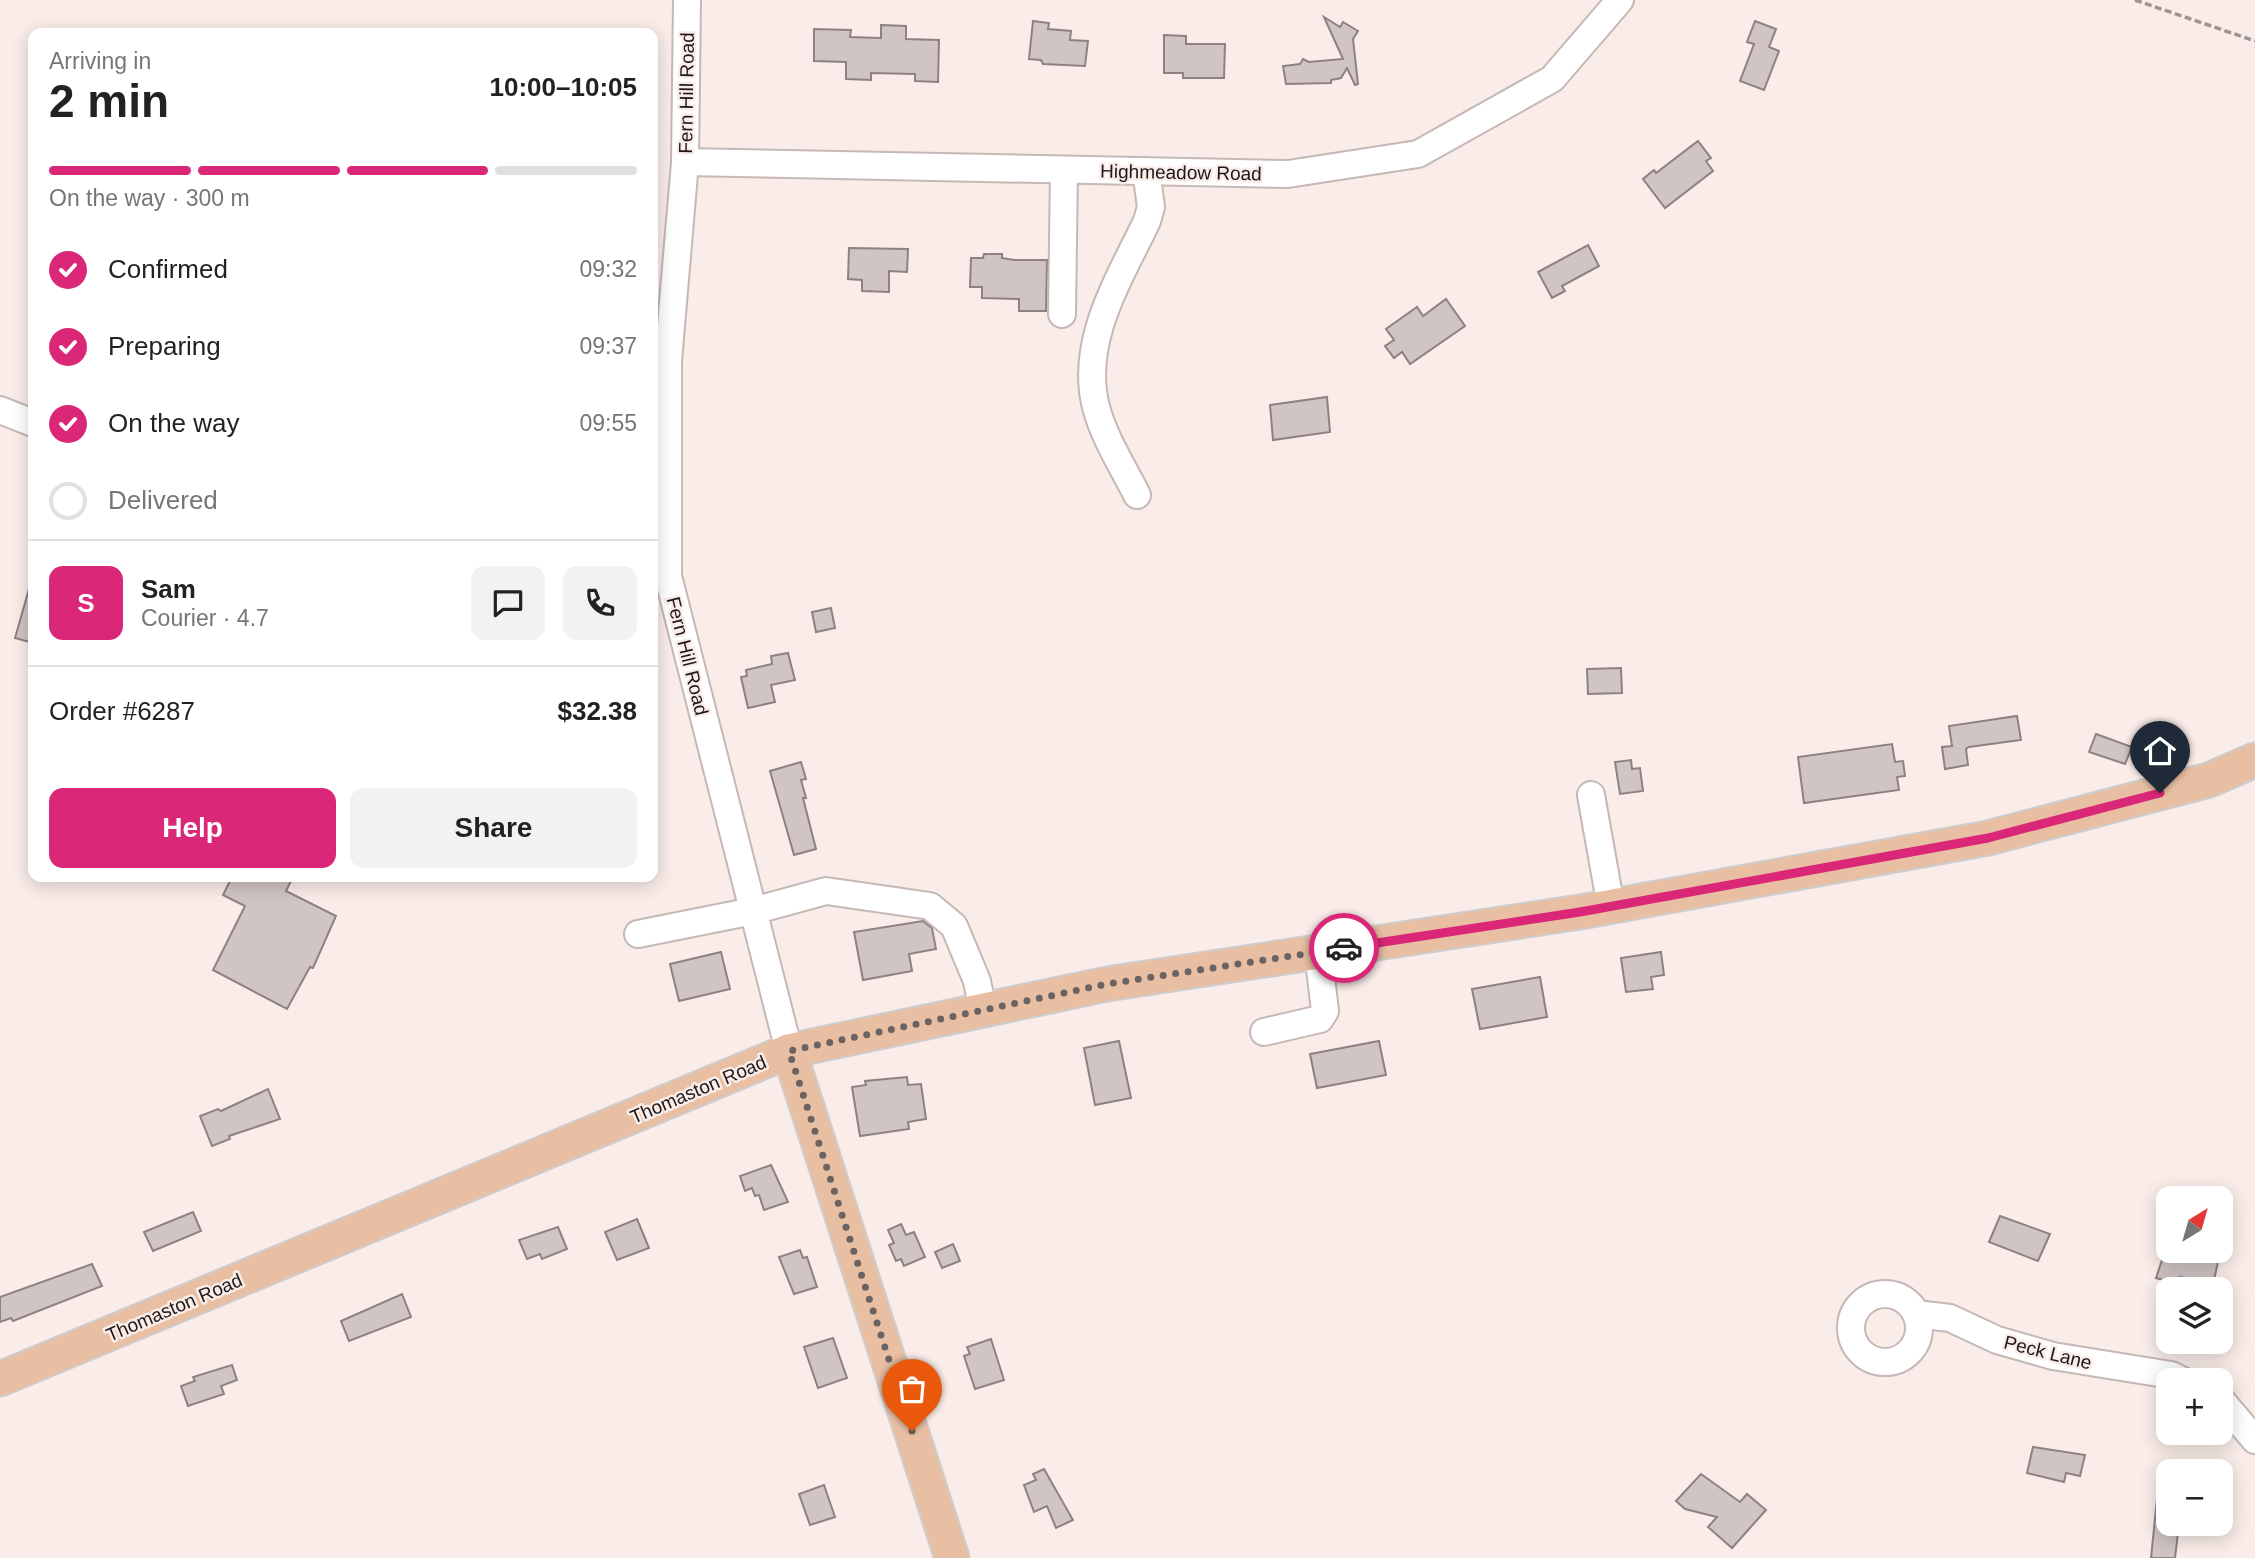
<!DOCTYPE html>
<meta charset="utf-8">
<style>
:root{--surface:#fff;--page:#f2f2f2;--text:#222;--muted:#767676;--line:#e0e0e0;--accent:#db2777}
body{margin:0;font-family:Arial,sans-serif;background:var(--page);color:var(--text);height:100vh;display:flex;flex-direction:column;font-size:26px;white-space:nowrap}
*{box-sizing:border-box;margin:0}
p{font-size:23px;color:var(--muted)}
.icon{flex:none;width:38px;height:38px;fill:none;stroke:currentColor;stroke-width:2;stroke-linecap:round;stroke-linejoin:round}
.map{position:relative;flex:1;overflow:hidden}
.sheet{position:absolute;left:28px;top:28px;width:630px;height:854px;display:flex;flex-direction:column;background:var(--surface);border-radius:14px;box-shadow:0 4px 18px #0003}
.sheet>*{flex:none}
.needle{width:46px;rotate:37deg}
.buttons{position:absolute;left:2156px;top:1186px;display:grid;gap:14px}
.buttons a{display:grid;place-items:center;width:77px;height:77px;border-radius:14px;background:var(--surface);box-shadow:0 4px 18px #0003;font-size:35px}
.pin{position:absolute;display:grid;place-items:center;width:60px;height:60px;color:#fff;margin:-72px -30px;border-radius:50% 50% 50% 0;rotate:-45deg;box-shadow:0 0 7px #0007}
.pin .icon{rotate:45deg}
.courier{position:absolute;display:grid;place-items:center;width:70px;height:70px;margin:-35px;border:5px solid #db2777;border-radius:50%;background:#fff;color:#222;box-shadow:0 2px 9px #0007}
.headline em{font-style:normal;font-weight:700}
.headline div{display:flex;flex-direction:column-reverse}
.headline{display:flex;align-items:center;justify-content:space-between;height:119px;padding:0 21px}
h1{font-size:46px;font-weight:700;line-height:52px}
.bar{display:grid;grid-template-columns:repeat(4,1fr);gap:10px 7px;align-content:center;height:84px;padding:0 21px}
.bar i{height:9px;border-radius:5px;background:var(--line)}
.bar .current{background:var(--accent)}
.bar p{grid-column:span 4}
.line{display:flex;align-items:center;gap:18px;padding:0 21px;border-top:2px solid var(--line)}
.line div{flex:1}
.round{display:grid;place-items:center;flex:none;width:74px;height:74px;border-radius:14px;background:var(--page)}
ol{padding:0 21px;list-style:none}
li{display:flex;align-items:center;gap:21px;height:77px}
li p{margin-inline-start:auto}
li .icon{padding:7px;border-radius:50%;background:var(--accent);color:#fff;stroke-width:4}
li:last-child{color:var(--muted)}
li i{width:38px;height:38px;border:4px solid var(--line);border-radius:50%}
.cta{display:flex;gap:14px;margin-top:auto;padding:14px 21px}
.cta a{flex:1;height:80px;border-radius:14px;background:var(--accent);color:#fff;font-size:28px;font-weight:700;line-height:80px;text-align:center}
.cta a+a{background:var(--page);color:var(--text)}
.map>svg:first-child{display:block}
</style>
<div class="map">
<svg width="2255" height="1558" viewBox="0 0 2255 1558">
<rect width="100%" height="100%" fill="#faede9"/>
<!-- building -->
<g fill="#d1c4c5" stroke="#8d8181" stroke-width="2">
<path d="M1324,17L1340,27L1343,22L1358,31L1353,39L1358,84L1355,85L1347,68L1341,78L1331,80V83L1286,84L1283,66L1300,64L1303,59L1309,62L1343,59Z"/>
<path d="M1033,21L1049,23L1048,29L1071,31L1070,40L1088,41L1085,66L1043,64L1041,60L1029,59Z"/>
<path d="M1755,21L1776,29L1769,47L1779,51L1764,90L1740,81L1754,44L1747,42Z"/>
<path d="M881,25L906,26V39L939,40L938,82L915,81V74L871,73V80L846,79V62L814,61V29L851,30L850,37L881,38Z"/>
<path d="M1164,35L1186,36V44H1225L1224,78H1183V73H1164Z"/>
<path d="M1698,141L1711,158L1706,161L1713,171L1665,208L1643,179L1654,170L1656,173Z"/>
<path d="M1588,245L1599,266L1562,286L1565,291L1552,298L1538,272Z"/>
<path d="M849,248L908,249L907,272L889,271V292L862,291V280L848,279Z"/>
<path d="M984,254H1002V258L1014,260H1047L1046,311H1019V299L982,298V287H970L971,258H983Z"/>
<path d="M1446,299L1465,326L1410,364L1402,352L1394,358L1385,346L1394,340L1386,329L1417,307L1423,316Z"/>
<path d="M1327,397L1330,432L1273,440L1270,405Z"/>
<path d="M29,589L33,590V643L15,638Z"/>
<path d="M831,608L835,628L816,632L812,612Z"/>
<path d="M788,653L795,680L771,685L775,702L748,708L741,677L747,676L746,670L772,664L771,656Z"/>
<path d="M1621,668L1622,693L1588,694L1587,669Z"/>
<path d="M2017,716L2021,740L1969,747L1966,749L1968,765L1945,769L1942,747L1952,746L1949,726Z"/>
<path d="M2096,734L2132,747L2125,764L2089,752Z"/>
<path d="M1892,744L1895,762L1903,761L1905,776L1897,777L1899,790L1804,803L1798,757Z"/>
<path d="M1631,760L1632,769L1640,768L1643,791L1620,794L1615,762Z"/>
<path d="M801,762L806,779L801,780L806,798H803L816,849L794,855L770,771Z"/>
<path d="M232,877H293L286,891L336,916L313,968L310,967L287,1009L213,970L245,906L223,895Z"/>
<path d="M923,921L932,928L936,949L909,954L912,971L863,980L854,932Z"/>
<path d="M721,952L730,989L679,1001L670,964Z"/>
<path d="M1661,952L1664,975L1651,977L1653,989L1626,992L1621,958Z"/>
<path d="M1540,977L1547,1017L1480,1029L1472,989Z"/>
<path d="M1119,1041L1131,1098L1095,1105L1084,1048Z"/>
<path d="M1379,1041L1386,1075L1317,1088L1310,1054Z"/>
<path d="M907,1077L908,1085L921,1084L926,1119L908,1122L909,1129L860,1136L852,1087L866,1085L865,1081Z"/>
<path d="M268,1089L280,1119L229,1136L230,1139L212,1146L200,1116L218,1109L221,1111Z"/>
<path d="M771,1165L788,1202L764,1210L759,1195L755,1196L752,1188L745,1191L740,1176Z"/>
<path d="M193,1212L201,1231L153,1251L144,1232Z"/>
<path d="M2000,1216L2050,1234L2038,1261L1989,1242Z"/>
<path d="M637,1219L649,1248L617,1260L605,1232Z"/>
<path d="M901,1224L906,1235L914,1232L925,1257L904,1266L901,1259L896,1261L889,1245L894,1243L888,1230Z"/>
<path d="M558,1227L567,1249L542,1259L540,1254L527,1259L519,1240Z"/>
<path d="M953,1244L960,1261L942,1268L935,1252Z"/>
<path d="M800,1250L803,1258L807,1257L817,1287L794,1294L779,1257Z"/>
<path d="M2165,1251H2194L2219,1257L2213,1285L2180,1277L2178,1284L2156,1278Z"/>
<path d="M92,1264L102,1286L13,1321L11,1318L0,1322V1297Z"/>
<path d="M402,1294L411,1317L349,1341L341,1321Z"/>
<path d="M833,1338L847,1378L818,1388L804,1347Z"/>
<path d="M991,1339L1004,1380L975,1389L964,1356L970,1354L967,1347Z"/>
<path d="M232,1365L237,1380L221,1386L224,1394L188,1406L181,1386L195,1381L193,1377Z"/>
<path d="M2033,1447L2085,1455L2080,1476L2066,1473L2064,1482L2027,1473Z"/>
<path d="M1044,1469L1073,1520L1056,1528L1047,1506L1034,1512L1024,1485L1036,1480L1033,1474Z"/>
<path d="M1701,1474L1740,1502L1747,1494L1766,1510L1732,1548L1708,1527L1717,1517L1685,1509L1676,1501Z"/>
<path d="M824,1485L835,1517L810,1525L799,1494Z"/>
<path d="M2158,1489L2168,1490V1524H2179L2175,1558H2151Z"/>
</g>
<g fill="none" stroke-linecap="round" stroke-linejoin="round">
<defs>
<g id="minor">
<path d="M687,0L685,162L668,361V576L789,1051"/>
<path d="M685,162L1288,174L1418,154L1552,79L1620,0"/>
<path d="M1062,314L1064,170"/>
<path d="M0,410L33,423"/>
<path d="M1137,495C1123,467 1104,438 1096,407C1079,341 1120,278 1147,221L1151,207L1146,171"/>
<path d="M1591,795L1611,907"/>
<path d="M638,934L753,911L826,891L930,906L954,926L977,981L983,1011"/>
<path d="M1264,1032L1320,1019L1325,1011L1318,952"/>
<circle cx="1885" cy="1328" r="34"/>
<path d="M1916,1314L1950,1318L1997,1340L2053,1356L2171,1375L2183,1381"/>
<path d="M2221,1400L2255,1440"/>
</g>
<g id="major">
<path d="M789,1051L952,1558"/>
<path d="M0,1379L789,1051L1107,984L1580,912L1988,838L2209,780L2255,760"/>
</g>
</defs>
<!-- minor casing -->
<use href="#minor" stroke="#c5b8b5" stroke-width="30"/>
<!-- major casing -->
<use href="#major" stroke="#cecccc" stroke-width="37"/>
<!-- path -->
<path stroke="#9d9491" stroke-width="3.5" stroke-dasharray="7 3.5" stroke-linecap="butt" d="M2135,0L2255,41"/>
<!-- minor -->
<use href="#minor" stroke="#fff" stroke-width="26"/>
<!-- major -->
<use href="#major" stroke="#e8bfa2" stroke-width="33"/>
</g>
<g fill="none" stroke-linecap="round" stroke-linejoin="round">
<!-- done -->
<path stroke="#6b6361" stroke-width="7" stroke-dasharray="0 12.6" d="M912,1431L789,1051L1107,984L1344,948"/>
<!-- route -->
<path stroke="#db2777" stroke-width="9" d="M1344,948L1580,912L1988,838L2160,793"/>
</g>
<g text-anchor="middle" stroke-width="5" stroke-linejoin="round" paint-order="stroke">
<!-- street labels -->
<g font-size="19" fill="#1e1918" stroke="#faede9">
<text transform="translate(686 93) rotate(-89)" y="7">Fern Hill Road</text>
<text transform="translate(1181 172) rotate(1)" y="7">Highmeadow Road</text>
<text transform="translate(688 656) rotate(76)" y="7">Fern Hill Road</text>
<text transform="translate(698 1089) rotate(-23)" y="7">Thomaston Road</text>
<text transform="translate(174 1307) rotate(-23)" y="7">Thomaston Road</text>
<text transform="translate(2048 1352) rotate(14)" y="7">Peck Lane</text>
</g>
</g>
</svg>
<div class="buttons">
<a><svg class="needle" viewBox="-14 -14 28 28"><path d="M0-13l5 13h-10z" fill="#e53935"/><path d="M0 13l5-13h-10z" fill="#767676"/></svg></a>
<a><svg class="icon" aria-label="layers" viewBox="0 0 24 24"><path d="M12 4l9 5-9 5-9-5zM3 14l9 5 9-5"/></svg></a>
<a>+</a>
<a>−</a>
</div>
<div class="pin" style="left:912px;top:1431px;background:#ea580c"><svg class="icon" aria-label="bag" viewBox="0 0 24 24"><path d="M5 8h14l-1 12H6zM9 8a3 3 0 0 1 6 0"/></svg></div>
<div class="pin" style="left:2160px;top:793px;background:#1f2937"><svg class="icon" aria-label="home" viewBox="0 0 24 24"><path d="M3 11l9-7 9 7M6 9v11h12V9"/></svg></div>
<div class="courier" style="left:1344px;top:948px"><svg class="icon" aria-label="car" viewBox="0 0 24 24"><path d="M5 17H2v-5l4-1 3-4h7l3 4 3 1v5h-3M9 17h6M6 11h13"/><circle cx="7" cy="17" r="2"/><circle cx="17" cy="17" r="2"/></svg></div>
<section class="sheet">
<div class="headline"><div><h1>2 min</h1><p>Arriving in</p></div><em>10:00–10:05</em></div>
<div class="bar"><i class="current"></i><i class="current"></i><i class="current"></i><i></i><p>On the way · 300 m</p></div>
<ol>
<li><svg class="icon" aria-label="check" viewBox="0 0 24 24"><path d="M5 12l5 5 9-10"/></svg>Confirmed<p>09:32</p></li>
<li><svg class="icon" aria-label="check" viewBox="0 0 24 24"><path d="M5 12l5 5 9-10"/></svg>Preparing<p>09:37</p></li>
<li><svg class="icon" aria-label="check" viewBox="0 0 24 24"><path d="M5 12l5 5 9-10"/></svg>On the way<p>09:55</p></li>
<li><i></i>Delivered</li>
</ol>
<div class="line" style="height:126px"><b class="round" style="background:var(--accent);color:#fff">S</b><div><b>Sam</b><p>Courier · 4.7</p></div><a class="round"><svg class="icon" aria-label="chat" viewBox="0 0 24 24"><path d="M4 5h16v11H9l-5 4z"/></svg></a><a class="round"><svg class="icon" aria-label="phone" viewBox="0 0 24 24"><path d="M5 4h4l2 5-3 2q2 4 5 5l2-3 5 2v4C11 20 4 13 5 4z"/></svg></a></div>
<div class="line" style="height:91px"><div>Order #6287</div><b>$32.38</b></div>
<div class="cta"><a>Help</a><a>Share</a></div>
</section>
</div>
